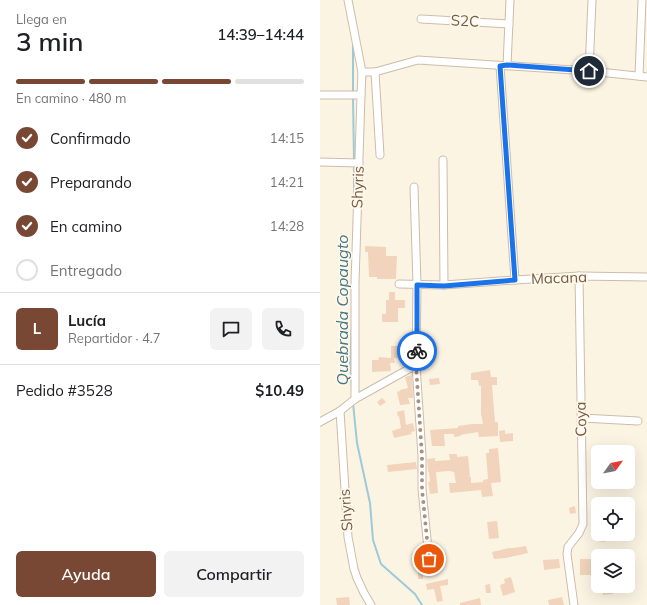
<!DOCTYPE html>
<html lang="es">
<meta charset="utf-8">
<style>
:root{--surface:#fff;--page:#f2f2f2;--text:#202124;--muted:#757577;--line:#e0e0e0;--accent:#794834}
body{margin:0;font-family:Mulish,sans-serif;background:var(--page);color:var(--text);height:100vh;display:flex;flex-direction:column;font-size:15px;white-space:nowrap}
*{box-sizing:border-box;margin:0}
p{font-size:13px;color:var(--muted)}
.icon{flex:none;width:22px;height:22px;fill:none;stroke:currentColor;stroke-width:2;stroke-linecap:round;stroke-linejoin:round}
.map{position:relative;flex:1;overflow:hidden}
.drawer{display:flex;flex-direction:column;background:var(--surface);width:320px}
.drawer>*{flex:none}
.needle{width:26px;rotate:57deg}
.fabs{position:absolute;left:271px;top:445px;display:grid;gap:8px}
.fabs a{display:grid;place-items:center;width:44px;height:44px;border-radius:6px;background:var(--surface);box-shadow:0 4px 16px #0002;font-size:20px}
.pin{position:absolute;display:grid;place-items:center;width:34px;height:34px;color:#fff;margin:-17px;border:2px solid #fff;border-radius:50%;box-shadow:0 1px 4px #0007}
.courier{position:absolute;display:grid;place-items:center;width:40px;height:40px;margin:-20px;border:3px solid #1a73e8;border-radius:50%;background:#fff;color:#222;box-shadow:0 1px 5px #0007}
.overview em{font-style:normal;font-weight:600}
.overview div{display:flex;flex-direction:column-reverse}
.overview{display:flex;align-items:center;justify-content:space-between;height:68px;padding:0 16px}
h1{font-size:26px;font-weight:600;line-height:30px}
.bar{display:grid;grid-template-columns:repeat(4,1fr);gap:6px 4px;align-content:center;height:48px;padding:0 16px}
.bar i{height:5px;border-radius:3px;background:var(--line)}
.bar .selected{background:var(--accent)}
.bar p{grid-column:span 4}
.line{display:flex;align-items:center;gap:10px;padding:0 16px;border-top:1px solid var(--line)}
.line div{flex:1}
.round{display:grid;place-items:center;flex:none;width:42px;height:42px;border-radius:6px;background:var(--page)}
ol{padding:0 16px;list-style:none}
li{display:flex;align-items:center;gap:12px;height:44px}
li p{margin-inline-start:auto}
li .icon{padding:4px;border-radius:50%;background:var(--accent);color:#fff;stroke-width:4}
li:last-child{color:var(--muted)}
li i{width:22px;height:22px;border:2px solid var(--line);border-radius:50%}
.action{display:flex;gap:8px;margin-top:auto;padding:8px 16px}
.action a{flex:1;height:46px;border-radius:6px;background:var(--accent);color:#fff;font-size:16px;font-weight:600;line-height:46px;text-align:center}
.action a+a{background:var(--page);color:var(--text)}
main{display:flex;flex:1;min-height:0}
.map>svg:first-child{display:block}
</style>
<main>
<section class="drawer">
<div class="overview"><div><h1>3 min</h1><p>Llega en</p></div><em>14:39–14:44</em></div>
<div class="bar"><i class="selected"></i><i class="selected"></i><i class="selected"></i><i></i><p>En camino · 480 m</p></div>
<ol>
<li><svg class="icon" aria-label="check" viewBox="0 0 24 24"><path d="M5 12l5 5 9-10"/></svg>Confirmado<p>14:15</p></li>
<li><svg class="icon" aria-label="check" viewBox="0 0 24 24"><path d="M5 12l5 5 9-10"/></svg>Preparando<p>14:21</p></li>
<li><svg class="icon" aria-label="check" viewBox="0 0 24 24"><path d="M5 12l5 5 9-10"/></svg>En camino<p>14:28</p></li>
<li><i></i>Entregado</li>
</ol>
<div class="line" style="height:72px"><b class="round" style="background:var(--accent);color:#fff">L</b><div><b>Lucía</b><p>Repartidor · 4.7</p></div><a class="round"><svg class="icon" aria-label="chat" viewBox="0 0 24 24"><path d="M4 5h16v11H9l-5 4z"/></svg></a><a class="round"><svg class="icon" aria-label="phone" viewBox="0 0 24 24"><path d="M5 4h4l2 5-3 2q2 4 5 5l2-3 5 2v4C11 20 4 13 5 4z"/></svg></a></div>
<div class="line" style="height:52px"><div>Pedido #3528</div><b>$10.49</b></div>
<div class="action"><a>Ayuda</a><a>Compartir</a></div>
</section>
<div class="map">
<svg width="327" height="605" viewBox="0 0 327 605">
<rect width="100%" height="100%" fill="#fcf4e3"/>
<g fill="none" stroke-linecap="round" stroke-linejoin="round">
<!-- stream -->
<g stroke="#9ecad7" stroke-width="2">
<path d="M33,43V93"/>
<path d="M33,97L34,161"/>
<path d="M34,165V217"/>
<path d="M32,323L30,364L32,387"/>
<path d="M33,403L37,443L50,503L53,540L61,564L95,594L102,605"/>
</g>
</g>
<!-- building -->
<g fill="#f1d4bb">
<path d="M45,246L66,247V256H77L76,279H57V277H49L48,252H45Z"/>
<path d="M69,292H75V300H85V308H78V322H62V314H66V300H69Z"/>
<path d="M71,346H83V358H74L75,363H70L71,371L52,372V360H58L59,357L71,358Z"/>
<path d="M170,370L171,377H177V385H172L175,422H178V436L159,437L158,432L140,435L141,436L134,437V434H124L125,446H112L110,430L138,428V426L152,424H163L161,414V386H159L158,380H151V373Z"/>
<path d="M92,375L93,398H88L90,404L80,405L77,392L80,391V390L88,388L85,377Z"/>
<path d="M119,378L120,384L110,385L109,379Z"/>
<path d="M62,398L66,402L60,406L57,402Z"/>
<path d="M84,410L86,425L93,423L95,431L91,432L92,434L74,438L72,431L81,428L79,416L78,417L77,412Z"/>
<path d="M185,430V434L193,433V441L180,442L179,431Z"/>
<path d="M178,448L181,482L171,483L173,496L162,497L161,490L130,493L129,483H136L134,472L130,471L116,472L118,493L110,494L108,482H110L109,472H108L107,459L115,458V461L130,460L129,454H137V457L148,456L150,477H151V483L163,482V480L168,479L166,453H169V449Z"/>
<path d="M96,462L97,469L68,472L67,465Z"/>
<path d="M255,506L256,513L250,514L249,508Z"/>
<path d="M177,521L179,538L169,539L167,522Z"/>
<path d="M278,534H286L285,542L277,541Z"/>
<path d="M206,546L208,553L186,558L174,559L172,552L189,548H194Z"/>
<path d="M239,559L240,568L224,570L223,560Z"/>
<rect x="260" y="559" width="18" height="16"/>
<path d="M98,569L103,570V579H98Z"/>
<path d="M191,577L195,592L183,596L180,585L185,583L184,579Z"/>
<path d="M128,579V585L120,586L123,601L117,602L114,589L107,590L106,584Z"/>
<path d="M170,584L171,593H166L165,585Z"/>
<path d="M282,586H292L293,594L283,595Z"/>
<path d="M29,597L30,605H17L16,598Z"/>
<path d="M242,597L244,605H229L228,600Z"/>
<path d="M160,598L161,605H140V603Z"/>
</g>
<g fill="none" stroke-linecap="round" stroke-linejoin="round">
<defs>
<g id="minor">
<path d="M28,0L42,72L41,95L35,283V399"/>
<path d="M101,19L189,24"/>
<path d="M187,65L190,0"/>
<path d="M180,66L195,280"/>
<path d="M269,71L272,0"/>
<path d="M42,72H55L98,60L269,71L327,77"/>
<path d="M55,72L60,155"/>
<path d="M319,76L322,0"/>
<path d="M0,95H41"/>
<path d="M123,160L124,285"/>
<path d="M0,162L39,163"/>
<path d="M94,187L97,285L96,365L102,456V489L109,559"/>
<path d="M79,284L124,285L195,280L259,276L327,277"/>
<path d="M20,411L28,537L34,569L37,578L44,593L51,605"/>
<path d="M262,418L318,421"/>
<path d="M0,422L20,411L35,399L96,365"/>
<path d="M254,605L247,554L248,547L259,533L263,524L259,276"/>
</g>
</defs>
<!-- minor casing -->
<use href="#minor" stroke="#cdbcaa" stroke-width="9"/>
<!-- minor -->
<use href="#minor" stroke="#fff" stroke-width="7"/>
</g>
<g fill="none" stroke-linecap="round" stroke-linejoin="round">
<!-- done -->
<path stroke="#a4917f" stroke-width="4" stroke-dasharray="0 7.2" d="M97,351L96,365L102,456V489L109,559"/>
<!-- route -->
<path stroke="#1a73e8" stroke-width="5" d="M97,351V285L124,286L195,280L180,66L187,65L269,71"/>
</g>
<g text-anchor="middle" stroke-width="3.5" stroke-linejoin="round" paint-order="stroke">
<!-- street labels -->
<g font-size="15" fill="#745b49" stroke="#fff8e9">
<text transform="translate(145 21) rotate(3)" y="5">S2C</text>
<text transform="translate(38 187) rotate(-88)" y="5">Shyris</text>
<text transform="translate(239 278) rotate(-2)" y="5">Macana</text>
<text transform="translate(261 419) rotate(-91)" y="5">Coya</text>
<text transform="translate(26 510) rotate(-94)" y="5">Shyris</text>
</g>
<!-- water labels -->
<g font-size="16" font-style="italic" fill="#437787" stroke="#fff8e9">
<text transform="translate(22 310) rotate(-90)" y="6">Quebrada Copaugto</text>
</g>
</g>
</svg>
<div class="fabs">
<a><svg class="needle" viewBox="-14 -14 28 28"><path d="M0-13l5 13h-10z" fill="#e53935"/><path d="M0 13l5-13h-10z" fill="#757577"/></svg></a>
<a><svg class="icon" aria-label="locate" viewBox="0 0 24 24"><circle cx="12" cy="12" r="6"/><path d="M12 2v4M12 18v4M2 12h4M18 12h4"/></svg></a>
<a><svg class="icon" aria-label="layers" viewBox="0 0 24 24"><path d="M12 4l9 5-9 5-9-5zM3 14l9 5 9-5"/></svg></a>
</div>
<div class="pin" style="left:109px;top:559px;background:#ea580c"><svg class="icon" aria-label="bag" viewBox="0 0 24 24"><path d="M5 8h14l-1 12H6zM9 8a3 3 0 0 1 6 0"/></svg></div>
<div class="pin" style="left:269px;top:71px;background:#1f2937"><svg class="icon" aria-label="home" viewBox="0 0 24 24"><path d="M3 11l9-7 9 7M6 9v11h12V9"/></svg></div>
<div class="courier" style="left:97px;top:351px"><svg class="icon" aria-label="bike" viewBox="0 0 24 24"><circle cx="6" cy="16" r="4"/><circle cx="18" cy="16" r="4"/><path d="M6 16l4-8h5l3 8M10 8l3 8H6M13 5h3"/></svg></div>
</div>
</main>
